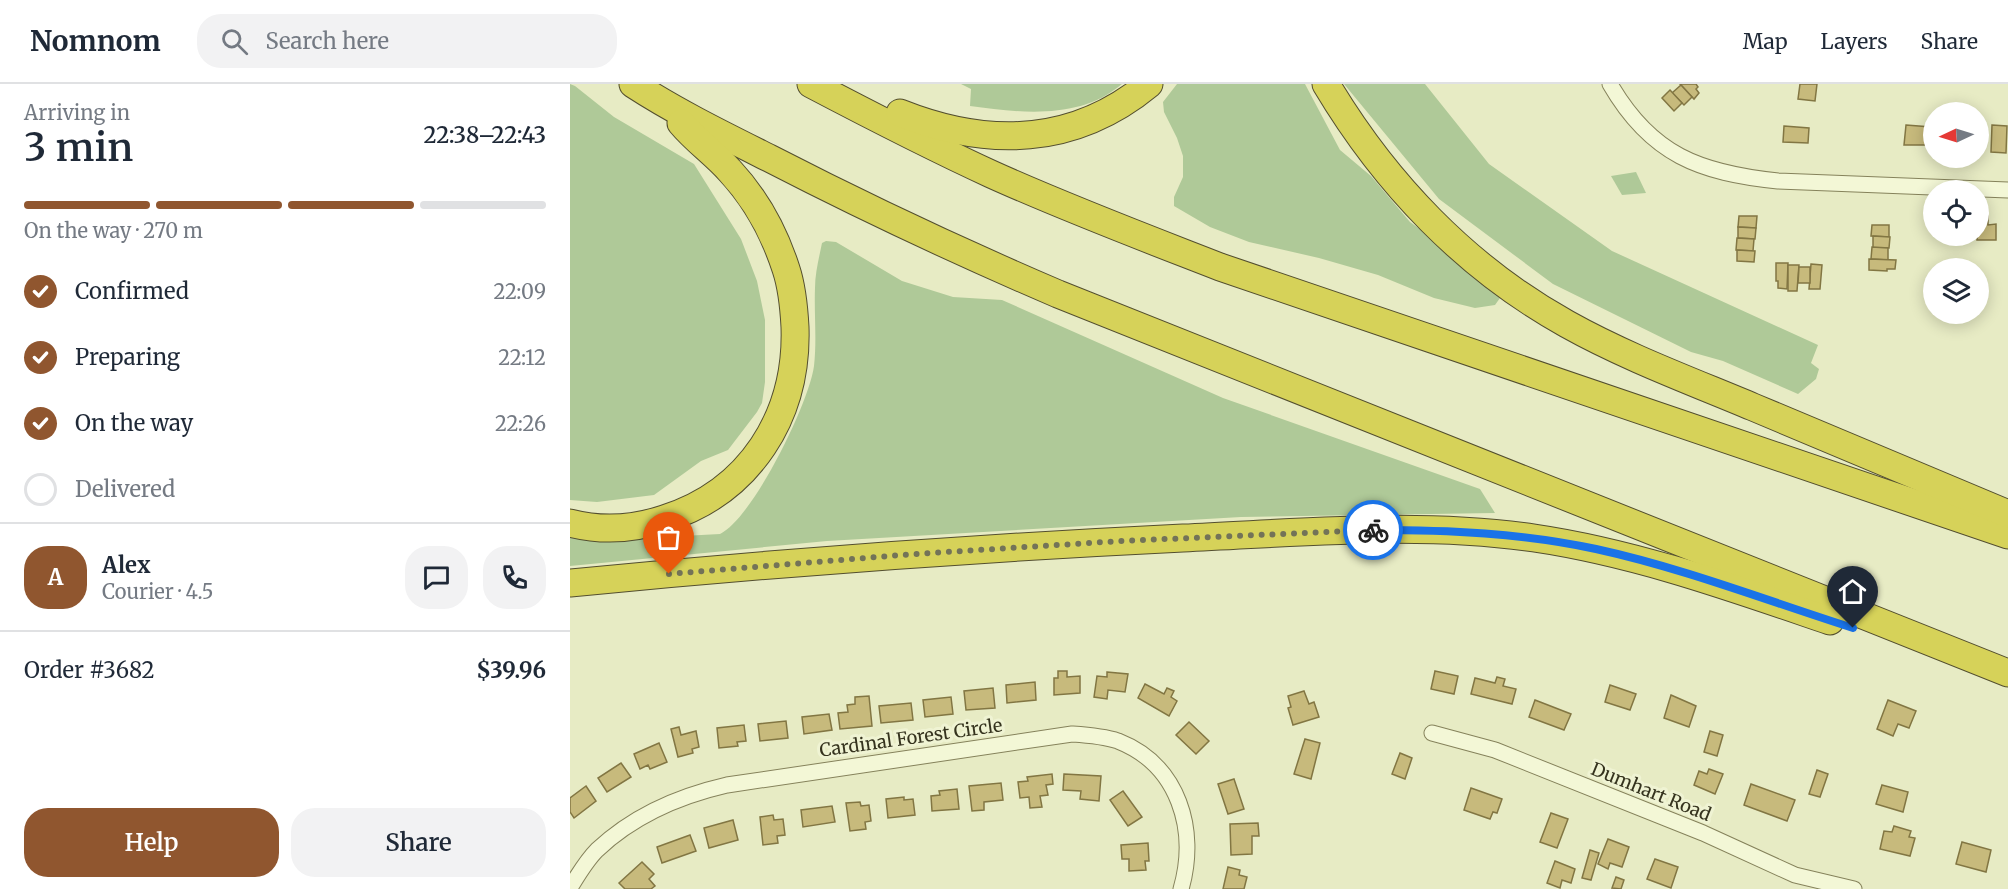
<!DOCTYPE html>
<meta charset="utf-8">
<style>
:root{--surface:#fff;--page:#f2f2f3;--text:#1f2937;--muted:#747a83;--line:#e0e1e3;--accent:#90562f}
body{margin:0;font-family:Merriweather,serif;background:var(--page);color:var(--text);height:100vh;display:flex;flex-direction:column;font-size:22px;white-space:nowrap}
*{box-sizing:border-box;margin:0}
p{font-size:20px;color:var(--muted)}
.icon{flex:none;width:33px;height:33px;fill:none;stroke:currentColor;stroke-width:2;stroke-linecap:round;stroke-linejoin:round}
.map{position:relative;flex:1;overflow:hidden}
.details{display:flex;flex-direction:column;background:var(--surface);width:570px}
.details>*{flex:none}
.needle{width:39px;rotate:266deg}
.tools{position:absolute;left:1353px;top:18px;display:grid;gap:12px}
.tools a{display:grid;place-items:center;width:66px;height:66px;border-radius:50%;background:var(--surface);box-shadow:0 3px 15px #0003;font-size:30px}
.pin{position:absolute;display:grid;place-items:center;width:51px;height:51px;color:#fff;margin:-62px -26px;border-radius:50% 50% 50% 0;rotate:-45deg;box-shadow:0 0 6px #0007}
.pin .icon{rotate:45deg}
.courier{position:absolute;display:grid;place-items:center;width:60px;height:60px;margin:-30px;border:4px solid #1a73e8;border-radius:50%;background:#fff;color:#222;box-shadow:0 2px 8px #0007}
.headline em{font-style:normal;font-weight:600}
.headline div{display:flex;flex-direction:column-reverse}
.headline{display:flex;align-items:center;justify-content:space-between;height:102px;padding:0 24px}
h1{font-size:39px;font-weight:600;line-height:45px}
.bar{display:grid;grid-template-columns:repeat(4,1fr);gap:9px 6px;align-content:center;height:72px;padding:0 24px}
.bar i{height:8px;border-radius:4px;background:var(--line)}
.bar .active{background:var(--accent)}
.bar p{grid-column:span 4}
.line{display:flex;align-items:center;gap:15px;padding:0 24px;border-top:2px solid var(--line)}
.line div{flex:1}
.round{display:grid;place-items:center;flex:none;width:63px;height:63px;border-radius:24px;background:var(--page)}
ol{padding:0 24px;list-style:none}
li{display:flex;align-items:center;gap:18px;height:66px}
li p{margin-inline-start:auto}
li .icon{padding:6px;border-radius:50%;background:var(--accent);color:#fff;stroke-width:4}
li:last-child{color:var(--muted)}
li i{width:33px;height:33px;border:3px solid var(--line);border-radius:50%}
.action{display:flex;gap:12px;margin-top:auto;padding:12px 24px}
.action a{flex:1;height:69px;border-radius:24px;background:var(--accent);color:#fff;font-size:24px;font-weight:600;line-height:69px;text-align:center}
.action a+a{background:var(--page);color:var(--text)}
header{display:flex;align-items:center;gap:36px;box-sizing:border-box;height:84px;padding:0 30px;background:var(--surface);border-bottom:2px solid var(--line)}
header strong{font-size:28px}
nav{display:flex;gap:33px;margin-inline-start:auto;font-size:21px}
.search{width:420px;height:54px;background:var(--page);display:flex;align-items:center;gap:15px;box-sizing:border-box;padding:0 21px;border-radius:24px;color:var(--muted);font-size:22px}
main{display:flex;flex:1;min-height:0}
.map>svg:first-child{display:block}
</style>
<header>
<strong>Nomnom</strong>
<div class="search"><svg class="icon" aria-label="search" viewBox="0 0 24 24"><circle cx="10" cy="10" r="6"/><path d="M15 15l6 6"/></svg>Search here</div>
<nav><a>Map</a><a>Layers</a><a>Share</a></nav>
</header>
<main>
<section class="details">
<div class="headline"><div><h1>3 min</h1><p>Arriving in</p></div><em>22:38–22:43</em></div>
<div class="bar"><i class="active"></i><i class="active"></i><i class="active"></i><i></i><p>On the way · 270 m</p></div>
<ol>
<li><svg class="icon" aria-label="check" viewBox="0 0 24 24"><path d="M5 12l5 5 9-10"/></svg>Confirmed<p>22:09</p></li>
<li><svg class="icon" aria-label="check" viewBox="0 0 24 24"><path d="M5 12l5 5 9-10"/></svg>Preparing<p>22:12</p></li>
<li><svg class="icon" aria-label="check" viewBox="0 0 24 24"><path d="M5 12l5 5 9-10"/></svg>On the way<p>22:26</p></li>
<li><i></i>Delivered</li>
</ol>
<div class="line" style="height:108px"><b class="round" style="background:var(--accent);color:#fff">A</b><div><b>Alex</b><p>Courier · 4.5</p></div><a class="round"><svg class="icon" aria-label="chat" viewBox="0 0 24 24"><path d="M4 5h16v11H9l-5 4z"/></svg></a><a class="round"><svg class="icon" aria-label="phone" viewBox="0 0 24 24"><path d="M5 4h4l2 5-3 2q2 4 5 5l2-3 5 2v4C11 20 4 13 5 4z"/></svg></a></div>
<div class="line" style="height:78px"><div>Order #3682</div><b>$39.96</b></div>
<div class="action"><a>Help</a><a>Share</a></div>
</section>
<div class="map">
<svg width="1438" height="805" viewBox="0 0 1438 805">
<rect width="100%" height="100%" fill="#e7ebc4"/>
<!-- green -->
<g fill="#afc998">
<path d="M0,0L5,2L44,33L124,80L171,155L187,197L195,236V298L192,319L187,328L158,366L131,377L84,411L27,418L0,416Z"/>
<path d="M391,0H552C510,36 451,29 400,22L401,5Z"/>
<path d="M607,0H735L770,66L801,92L840,138L884,170L930,214L925,221L905,224L864,214L808,191L749,174L679,158L640,143L604,122V113L613,93V72L607,54L594,28L593,18Z"/>
<path d="M774,0H855L919,80L1042,167L1248,261L1241,279L1249,285L1246,295L1228,310L1153,277L1121,268L983,200L869,115Z"/>
<path d="M1066,88L1076,109L1052,111L1041,92Z"/>
<path d="M256,157L266,158L332,197L383,213L432,216L653,314L910,405L925,429L671,433L257,457L0,482V452L75,454L150,450C183,434 239,319 244,282C247,256 244,229 245,204C245,189 249,174 252,159Z"/>
</g>
<!-- building -->
<g fill="#c7ba7c" stroke="#827643" stroke-width="1.5">
<path d="M1110,0H1126L1128,3L1126,5L1129,9L1124,15Z"/>
<path d="M1230,0H1247L1245,17L1228,15Z"/>
<path d="M1111,1L1122,13L1114,21L1102,9Z"/>
<path d="M1100,6L1112,19L1104,27L1092,14Z"/>
<path d="M1336,41L1361,43L1360,61H1334Z"/>
<path d="M1422,41L1437,42L1436,69L1421,68Z"/>
<path d="M1214,42L1239,44L1238,59L1213,58Z"/>
<path d="M1169,132H1187L1186,144L1168,143Z"/>
<path d="M1408,132H1418V141L1426,140V156H1407Z"/>
<path d="M1302,141H1319V153L1301,152Z"/>
<path d="M1168,143L1186,144L1185,155L1168,154Z"/>
<path d="M1303,152L1320,153L1319,164H1303Z"/>
<path d="M1167,154L1184,155L1183,167L1166,166Z"/>
<path d="M1302,163L1318,164V176L1301,175Z"/>
<path d="M1167,166L1185,167L1184,178L1167,177Z"/>
<path d="M1299,175L1326,176L1325,185H1317V187L1299,186Z"/>
<path d="M1206,179H1218L1217,205L1208,204V197H1206Z"/>
<path d="M1241,180L1252,181L1250,205H1239Z"/>
<path d="M1218,181H1229L1227,207H1218Z"/>
<path d="M1229,183H1240V199H1228Z"/>
<path d="M488,587H497V593L510,592V609L484,611V594H488Z"/>
<path d="M865,587L888,592L884,610L861,605Z"/>
<path d="M537,588L558,590L555,608L538,606L537,615L524,613L527,592L537,593Z"/>
<path d="M927,593L935,595L933,602L946,605L942,620L901,610L905,594L925,599Z"/>
<path d="M465,598L466,616L437,619L436,601Z"/>
<path d="M575,600L594,610L597,604L604,607L601,613L607,617L599,632L568,614Z"/>
<path d="M1040,601L1066,610L1060,626L1035,618Z"/>
<path d="M423,604L425,624L396,626L394,607Z"/>
<path d="M734,607L739,620L744,618L749,633L723,641L718,624L721,623L718,612Z"/>
<path d="M1101,611L1126,622L1119,643L1094,634Z"/>
<path d="M299,612L302,642L270,645L268,629L278,628L277,621L285,620V613Z"/>
<path d="M381,613L383,630L355,633L353,616Z"/>
<path d="M965,616L1001,630L994,646L959,633Z"/>
<path d="M1318,616L1346,627L1339,644L1328,640L1323,652L1307,645Z"/>
<path d="M341,619L343,636L311,639L309,622Z"/>
<path d="M259,630L262,646L234,650L232,633Z"/>
<path d="M216,637L218,654L190,657L188,640Z"/>
<path d="M619,638L639,657L626,670L606,651Z"/>
<path d="M174,641L176,657L167,658L168,662L149,664L147,644Z"/>
<path d="M109,643L111,651L126,647L129,663L122,665L123,669L108,673L101,645Z"/>
<path d="M1140,647L1153,651L1147,672L1134,668Z"/>
<path d="M735,655L750,659L741,695L724,690Z"/>
<path d="M89,659L97,678L80,685L78,681L70,685L64,670Z"/>
<path d="M830,669L842,674L835,695L822,690Z"/>
<path d="M51,679L61,693L37,708L28,694Z"/>
<path d="M1139,685L1153,690L1145,710L1124,701L1129,687L1137,690Z"/>
<path d="M1247,686L1258,690L1250,713L1239,710Z"/>
<path d="M482,690L483,700L476,701L478,711L470,712L472,723L460,724L459,713L450,714L448,698L458,697L457,693Z"/>
<path d="M494,690L531,692L529,717L510,715L511,707L493,706Z"/>
<path d="M664,695L674,725L658,730L648,700Z"/>
<path d="M431,699L433,716L414,718V726L402,727L399,702Z"/>
<path d="M1181,700L1225,716L1217,737L1174,721Z"/>
<path d="M1312,701L1338,708L1333,728L1306,720Z"/>
<path d="M16,702L26,717L4,734L0,728V714Z"/>
<path d="M901,704L932,715L927,729L923,728L920,735L894,726Z"/>
<path d="M387,705L389,725L362,727L361,712L370,711L369,707Z"/>
<path d="M553,707L572,733L558,742L540,716Z"/>
<path d="M334,713V716L343,715L345,731L318,734L316,715Z"/>
<path d="M290,718L291,722L299,721L301,737L295,738L296,745L280,747L276,719Z"/>
<path d="M262,722L265,738L233,743L231,726Z"/>
<path d="M981,729L998,735L987,764L970,758Z"/>
<path d="M203,731L204,736L213,735L215,751L207,752L208,759L193,761L190,733Z"/>
<path d="M163,736L168,756L139,764L134,744Z"/>
<path d="M688,739L689,752H682V770L661,771L660,740Z"/>
<path d="M1324,742L1341,747L1339,753L1345,754L1340,772L1310,765L1314,747L1322,748Z"/>
<path d="M120,751L126,767L92,779L87,763Z"/>
<path d="M1038,755L1059,763L1052,783L1040,779L1038,785L1028,780Z"/>
<path d="M1392,758L1421,766L1416,788L1386,780Z"/>
<path d="M578,759L579,777H575L576,786L559,787V775H552L551,761Z"/>
<path d="M1020,766L1029,769L1021,796L1012,794Z"/>
<path d="M1085,775L1108,783L1101,804L1077,795Z"/>
<path d="M985,777L1005,785L1001,799L992,796L990,804L977,799Z"/>
<path d="M72,778L84,790L79,795L85,802L81,805H55L49,799Z"/>
<path d="M658,783L670,786L669,791L677,793L674,805H653Z"/>
<path d="M1046,793L1054,796L1051,805L1042,804Z"/>
</g>
<g fill="none" stroke-linecap="round" stroke-linejoin="round">
<defs>
<g id="street">
<path d="M1040,0C1081,71 1130,89 1208,97L1438,106"/>
<path d="M862,649L925,666L1133,749L1225,791L1284,805"/>
<path d="M0,804C8,791 16,777 27,766C63,732 109,712 157,701L502,650C517,651 533,652 548,657C609,681 628,746 611,805"/>
</g>
<g id="highway">
<path d="M63,0C106,28 153,51 199,74C294,123 390,168 488,210L1438,589"/>
<path d="M241,0C300,31 360,62 421,90C496,124 573,153 650,183L1438,451"/>
<path d="M756,0C815,99 896,184 997,240C1056,273 1121,297 1183,323C1268,358 1353,394 1438,430"/>
<path d="M330,29C418,64 504,62 579,0"/>
<path d="M0,439C31,447 64,445 94,435C180,408 228,332 225,243C224,224 222,203 216,185C204,148 186,115 160,87C145,70 126,57 111,39"/>
<path d="M0,499C204,479 408,464 613,454C729,449 848,437 964,454C1066,469 1163,504 1260,537"/>
</g>
</defs>
<!-- street casing -->
<use href="#street" stroke="#85825b" stroke-width="17"/>
<!-- highway casing -->
<use href="#highway" stroke="#534e2f" stroke-width="29"/>
<!-- street -->
<use href="#street" stroke="#f3f7d6" stroke-width="15"/>
<!-- highway -->
<use href="#highway" stroke="#d6d259" stroke-width="27"/>
</g>
<g fill="none" stroke-linecap="round" stroke-linejoin="round">
<!-- done -->
<path stroke="#737358" stroke-width="6" stroke-dasharray="0 10.8" d="M99,490L345,470L551,457L803,446"/>
<!-- route -->
<path stroke="#1a73e8" stroke-width="8" d="M803,446C878,446 952,449 1026,465C1113,484 1198,517 1283,544"/>
</g>
<g text-anchor="middle" stroke-width="6" stroke-linejoin="round" paint-order="stroke">
<!-- street labels -->
<g font-size="18" fill="#35331e" stroke="#eff3d3">
<text transform="translate(341 654) rotate(-8)" y="6">Cardinal Forest Circle</text>
<text transform="translate(1081 708) rotate(22)" y="6">Dumhart Road</text>
</g>
</g>
</svg>
<div class="tools">
<a><svg class="needle" viewBox="-14 -14 28 28"><path d="M0-13l5 13h-10z" fill="#e53935"/><path d="M0 13l5-13h-10z" fill="#747a83"/></svg></a>
<a><svg class="icon" aria-label="locate" viewBox="0 0 24 24"><circle cx="12" cy="12" r="6"/><path d="M12 2v4M12 18v4M2 12h4M18 12h4"/></svg></a>
<a><svg class="icon" aria-label="layers" viewBox="0 0 24 24"><path d="M12 4l9 5-9 5-9-5zM3 14l9 5 9-5"/></svg></a>
</div>
<div class="pin" style="left:99px;top:490px;background:#ea580c"><svg class="icon" aria-label="bag" viewBox="0 0 24 24"><path d="M5 8h14l-1 12H6zM9 8a3 3 0 0 1 6 0"/></svg></div>
<div class="pin" style="left:1283px;top:544px;background:#1f2937"><svg class="icon" aria-label="home" viewBox="0 0 24 24"><path d="M3 11l9-7 9 7M6 9v11h12V9"/></svg></div>
<div class="courier" style="left:803px;top:446px"><svg class="icon" aria-label="bike" viewBox="0 0 24 24"><circle cx="6" cy="16" r="4"/><circle cx="18" cy="16" r="4"/><path d="M6 16l4-8h5l3 8M10 8l3 8H6M13 5h3"/></svg></div>
</div>
</main>
